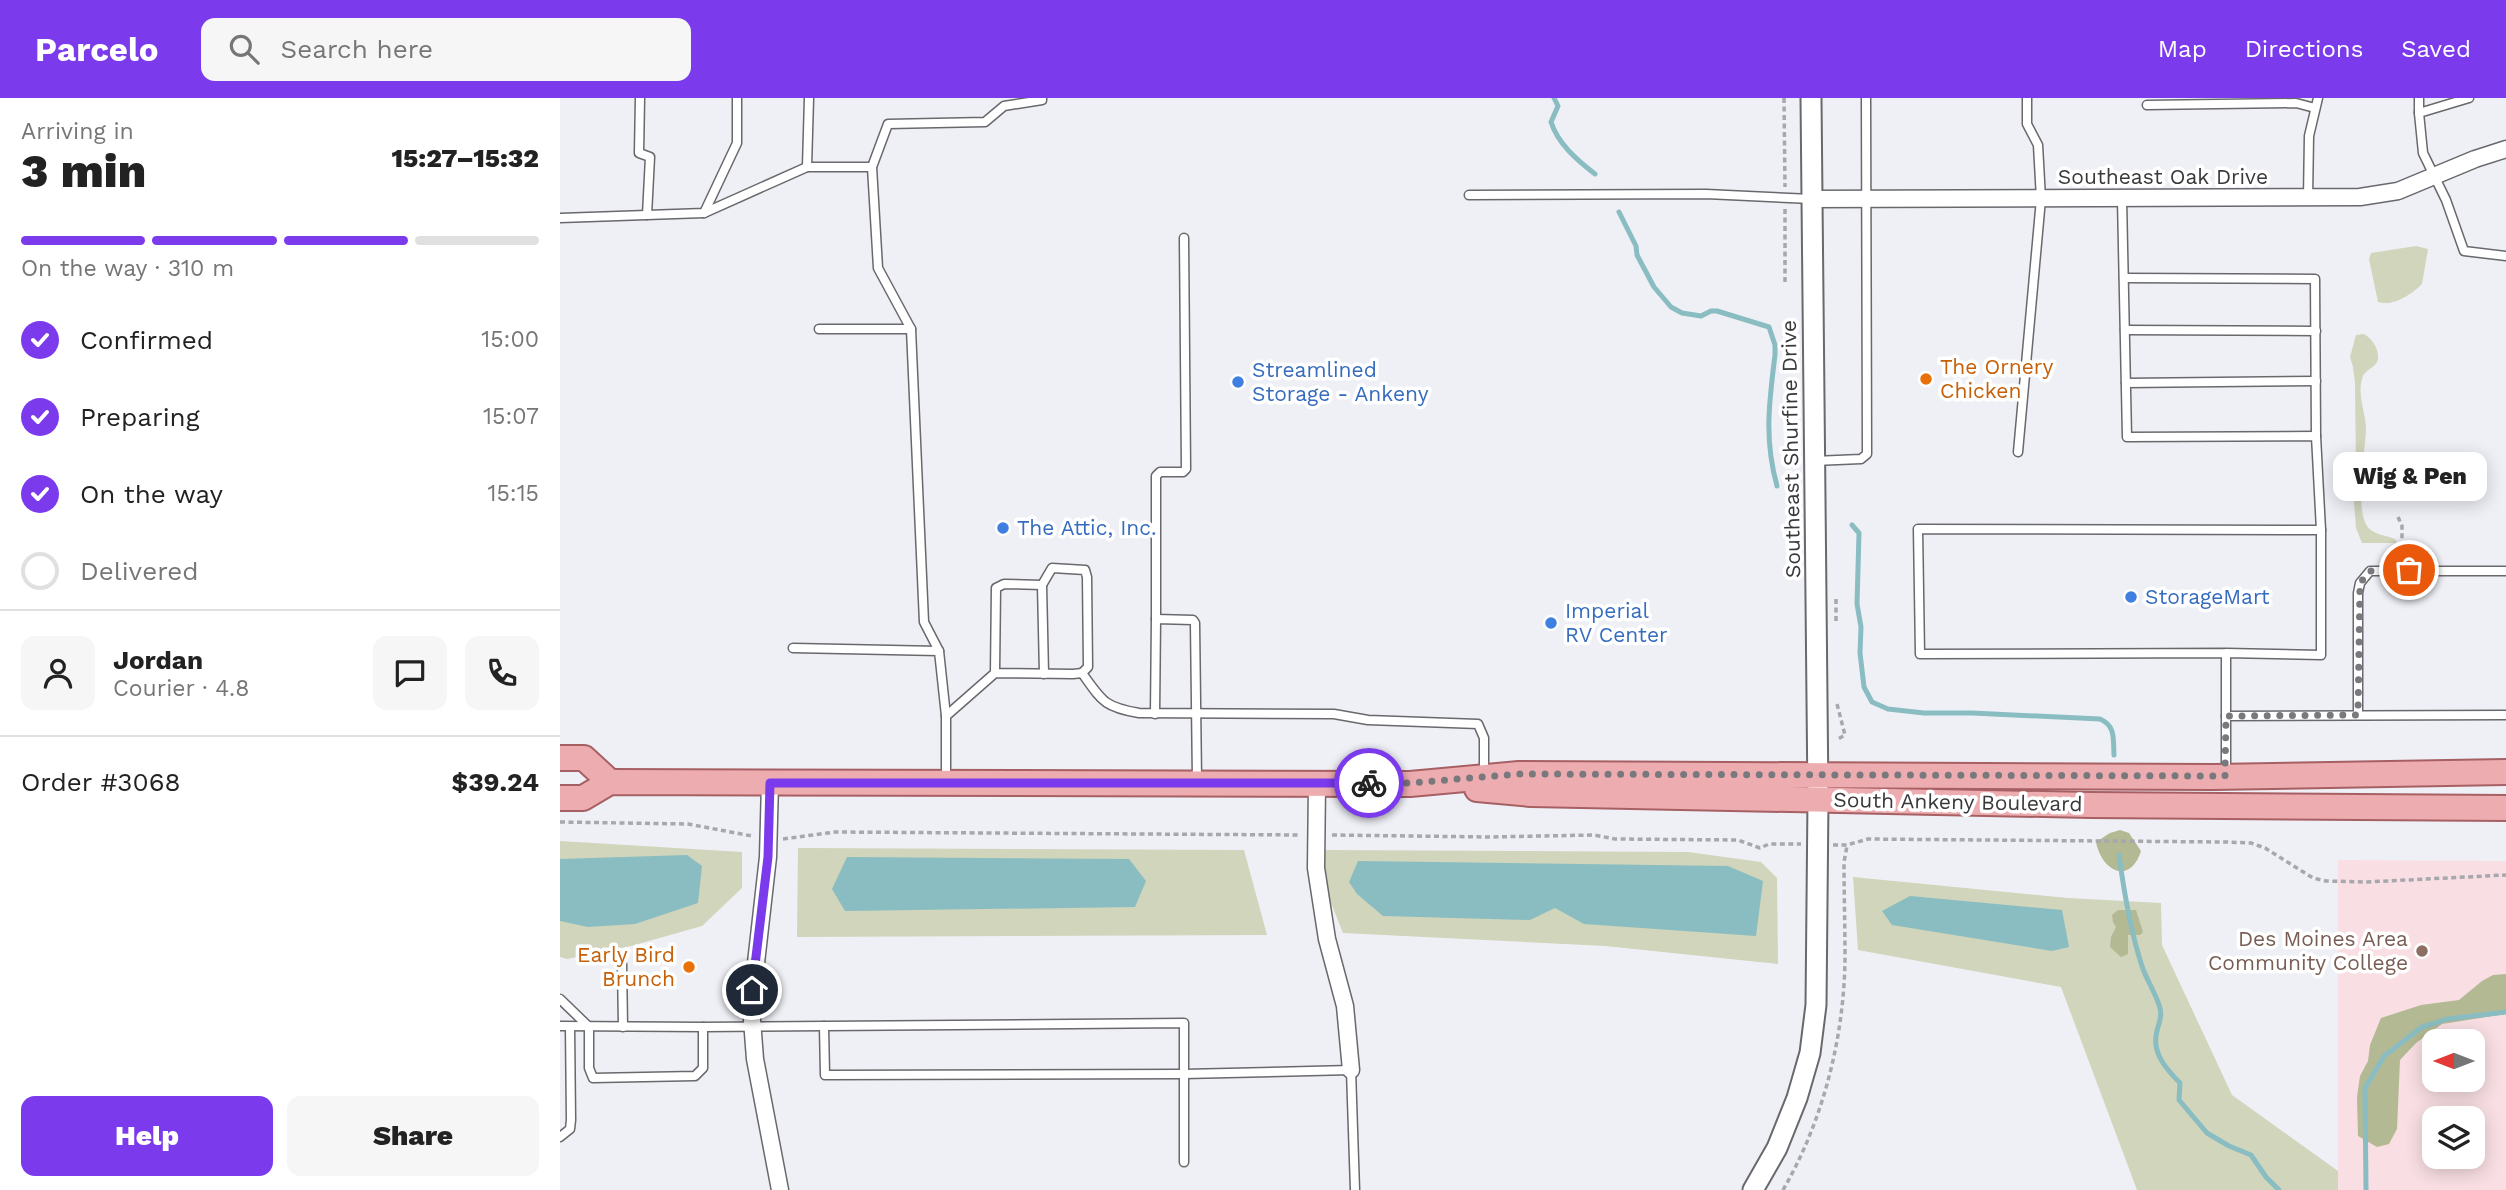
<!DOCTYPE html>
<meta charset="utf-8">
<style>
:root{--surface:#fff;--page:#f6f6f6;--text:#222;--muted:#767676;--line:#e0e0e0;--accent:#7c3aed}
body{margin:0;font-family:"Work Sans",sans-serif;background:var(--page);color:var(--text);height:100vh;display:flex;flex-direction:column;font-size:26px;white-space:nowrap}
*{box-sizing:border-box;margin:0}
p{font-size:23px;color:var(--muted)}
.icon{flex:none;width:38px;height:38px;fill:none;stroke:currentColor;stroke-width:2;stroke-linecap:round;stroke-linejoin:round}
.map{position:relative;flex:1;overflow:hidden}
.sheet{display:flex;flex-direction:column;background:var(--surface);width:560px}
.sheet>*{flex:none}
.needle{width:46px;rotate:270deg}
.buttons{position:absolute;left:1862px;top:931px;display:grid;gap:14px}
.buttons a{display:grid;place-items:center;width:63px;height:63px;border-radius:14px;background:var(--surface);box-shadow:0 4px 18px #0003;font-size:35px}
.pin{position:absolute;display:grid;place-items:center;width:60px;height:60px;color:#fff;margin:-30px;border:4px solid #fff;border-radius:50%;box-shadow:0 2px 7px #0007}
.courier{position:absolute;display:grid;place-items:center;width:70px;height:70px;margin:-35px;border:5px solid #7c3aed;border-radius:50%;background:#fff;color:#222;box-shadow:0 2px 9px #0007}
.bubble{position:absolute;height:49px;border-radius:14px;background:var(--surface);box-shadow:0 4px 18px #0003;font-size:23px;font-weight:800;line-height:49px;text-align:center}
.summary em{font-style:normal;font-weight:800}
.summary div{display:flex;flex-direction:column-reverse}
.summary{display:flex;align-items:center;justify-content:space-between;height:119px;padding:0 21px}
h1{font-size:46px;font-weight:800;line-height:52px}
.bar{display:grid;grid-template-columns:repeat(4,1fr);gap:10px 7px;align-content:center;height:84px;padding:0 21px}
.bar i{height:9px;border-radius:5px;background:var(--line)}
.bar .selected{background:var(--accent)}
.bar p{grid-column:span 4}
.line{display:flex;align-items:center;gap:18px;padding:0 21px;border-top:2px solid var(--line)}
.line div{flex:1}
.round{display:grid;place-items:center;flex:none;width:74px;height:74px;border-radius:14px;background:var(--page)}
ol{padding:0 21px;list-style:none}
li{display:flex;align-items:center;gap:21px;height:77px}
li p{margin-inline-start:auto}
li .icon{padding:7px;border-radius:50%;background:var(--accent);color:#fff;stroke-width:4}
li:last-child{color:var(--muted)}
li i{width:38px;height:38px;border:4px solid var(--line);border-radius:50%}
.primary-button{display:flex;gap:14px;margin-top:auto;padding:14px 21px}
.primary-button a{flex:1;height:80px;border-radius:14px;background:var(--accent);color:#fff;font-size:28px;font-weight:800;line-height:80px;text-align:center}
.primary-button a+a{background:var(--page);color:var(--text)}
header{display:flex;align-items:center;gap:42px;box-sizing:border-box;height:98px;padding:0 35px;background:var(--accent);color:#fff}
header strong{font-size:33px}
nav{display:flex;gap:38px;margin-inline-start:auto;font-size:24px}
.search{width:490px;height:63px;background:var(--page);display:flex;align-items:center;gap:18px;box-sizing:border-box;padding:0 24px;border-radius:14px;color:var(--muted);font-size:26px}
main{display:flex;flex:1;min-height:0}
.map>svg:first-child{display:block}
</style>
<header>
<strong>Parcelo</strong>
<div class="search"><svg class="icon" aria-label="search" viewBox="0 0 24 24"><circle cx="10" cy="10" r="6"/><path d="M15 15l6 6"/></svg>Search here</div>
<nav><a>Map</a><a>Directions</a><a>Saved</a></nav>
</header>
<main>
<section class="sheet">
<div class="summary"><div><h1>3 min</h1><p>Arriving in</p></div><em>15:27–15:32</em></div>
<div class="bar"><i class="selected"></i><i class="selected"></i><i class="selected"></i><i></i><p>On the way · 310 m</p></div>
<ol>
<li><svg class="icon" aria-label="check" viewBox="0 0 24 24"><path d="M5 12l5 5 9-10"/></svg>Confirmed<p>15:00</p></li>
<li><svg class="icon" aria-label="check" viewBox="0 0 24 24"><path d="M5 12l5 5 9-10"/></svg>Preparing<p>15:07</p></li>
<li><svg class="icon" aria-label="check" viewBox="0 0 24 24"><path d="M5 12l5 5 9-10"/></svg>On the way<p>15:15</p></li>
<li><i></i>Delivered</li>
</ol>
<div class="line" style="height:126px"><a class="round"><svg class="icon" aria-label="person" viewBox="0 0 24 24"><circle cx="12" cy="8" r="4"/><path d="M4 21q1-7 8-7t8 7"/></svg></a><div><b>Jordan</b><p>Courier · 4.8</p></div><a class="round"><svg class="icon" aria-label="chat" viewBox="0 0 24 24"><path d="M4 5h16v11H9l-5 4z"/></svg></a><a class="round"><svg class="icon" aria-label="phone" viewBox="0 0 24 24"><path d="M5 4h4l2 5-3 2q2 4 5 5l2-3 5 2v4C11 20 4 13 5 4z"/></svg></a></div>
<div class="line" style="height:91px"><div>Order #3068</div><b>$39.24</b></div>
<div class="primary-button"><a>Help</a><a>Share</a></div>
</section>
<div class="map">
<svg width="1946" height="1092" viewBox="0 0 1946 1092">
<rect width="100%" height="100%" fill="#eff0f6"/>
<!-- education -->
<path fill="#f9dfe3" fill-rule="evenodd" d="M1778,762L1946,763V1092H1778ZM1874,943H1913V982H1874ZM1874,1020H1913V1059H1874Z"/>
<!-- green -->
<g fill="#d0d5bb">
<path d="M1856,148L1868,151L1862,186C1852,196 1833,209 1818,204L1809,161L1811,155Z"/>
<path d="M1804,236C1811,240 1818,249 1818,258C1819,269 1807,270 1803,278C1796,296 1806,314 1806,332C1805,353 1795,411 1807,428C1813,437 1826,437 1835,441L1837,445H1802L1796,430L1793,391L1796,374L1795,285L1793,269L1790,259L1796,237Z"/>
<path d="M0,743L182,754V790L142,828L71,848L7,861L0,859Z"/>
<path d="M238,750L684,752L707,837L237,839Z"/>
<path d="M762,752L1128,754L1201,764L1217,780L1218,866L1045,848L783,835L763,785Z"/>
<path d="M1293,779L1508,800L1601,805L1602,847L1672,997L1778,1073V1092H1577L1501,889L1298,852Z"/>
</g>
<!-- forest -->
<g fill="#b3b993">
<path d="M1560,732L1569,735L1581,753C1570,787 1542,774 1536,744L1550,735Z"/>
<path d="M1558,812H1576L1583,834L1580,837H1568V856L1561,859L1550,849L1551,839L1556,829L1553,824L1552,817Z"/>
<path d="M1946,876V916L1882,926L1856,945L1840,962L1837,1031L1829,1046L1817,1049L1798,1038L1797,999L1800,978L1808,963L1810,947L1821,920L1861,907L1899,902L1922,883L1933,877Z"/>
</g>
<!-- water -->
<g fill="#8abdc1">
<path d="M127,757L142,768L138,805L75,826L28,829L0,823V761Z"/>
<path d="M287,759L569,761L586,783L575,809L285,813L272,791Z"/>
<path d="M798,763L1168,768L1203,783L1196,838L1024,826L995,810L970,822L823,818L797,796L789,784Z"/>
<path d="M1350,798L1502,812L1509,849L1492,853L1332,827L1322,813Z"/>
</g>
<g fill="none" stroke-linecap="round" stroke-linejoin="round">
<!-- stream -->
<g stroke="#8abdc1" stroke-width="5">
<path d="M994,0L998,8L991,24C998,46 1017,62 1035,76"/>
<path d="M1059,114L1076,148L1077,157L1094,189L1111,209L1122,215L1141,218L1151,213H1157L1209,229L1215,247V257C1209,305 1204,341 1217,388"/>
<path d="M1292,427L1299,435L1297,506L1301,529L1300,555L1304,589L1312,604L1328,611L1364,615H1412L1540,621C1556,628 1553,641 1554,657"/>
<path d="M1559,757C1564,794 1570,832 1582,868C1586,881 1595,894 1599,907C1603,917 1599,924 1597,933C1591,954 1606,971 1620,985L1619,1002L1647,1035L1669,1048L1691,1057L1706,1079L1719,1092"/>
<path d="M1806,1092L1805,990L1824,958L1862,929L1872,926L1887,921L1946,914"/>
</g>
<defs>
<g id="service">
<path d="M80,0L79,55L90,59L87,117"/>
<path d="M249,0L247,69H312"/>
<path d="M1859,0V15"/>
<path d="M1909,0L1859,15L1863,55L1886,102L1904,153L1946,158"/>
<path d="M1587,7L1736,5L1755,10"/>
<path d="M909,97L1146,96L1252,101"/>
<path d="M1748,100L1749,38L1758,0"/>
<path d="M1562,101L1567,339L1756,338L1761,432"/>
<path d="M144,115L177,45V0"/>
<path d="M0,120L144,115L247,69"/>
<path d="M1564,180L1755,181L1756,338"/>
<path d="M259,231H351L364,524L379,553"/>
<path d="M351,231L318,170L312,69L328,26L425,24L444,8L482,2V0"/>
<path d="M1565,232L1756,233"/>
<path d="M1566,285L1756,283"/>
<path d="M1458,354L1481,101L1478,47L1467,26V0"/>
<path d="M1254,363L1301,361L1307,356L1306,0"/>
<path d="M482,487L484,576"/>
<path d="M596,521V378L600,374H623L626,371L624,140"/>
<path d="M233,550L379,553L386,618"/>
<path d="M1666,555L1360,556L1358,431L1761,432V557L1666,555V618"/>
<path d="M522,575C542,603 544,609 579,615L774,616L808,622L918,626L924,640V677"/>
<path d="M595,616L596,521L633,522L635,525L637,682"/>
<path d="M1798,617V495L1800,485L1810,473H1946"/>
<path d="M1666,675V618L1946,617"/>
<path d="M386,682V618L435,575L513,576L522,575L528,569L527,479L525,472L492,470L482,487L444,486L436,490L435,575"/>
<path d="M62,866L63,929"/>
<path d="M0,901L29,929V970L33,980L135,978L143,970V929L624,925V1064"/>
<path d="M0,928L143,929"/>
<path d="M264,928L265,977L624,976L791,972L795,1092"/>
<path d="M0,1039L10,1031L11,1022L10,929"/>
</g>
<g id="minor">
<path d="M1252,101L1800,99L1838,93L1915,61L1946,51"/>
<path d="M210,685L208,759L191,909L195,961L220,1092"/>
<path d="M757,686L756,770L767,841L785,908L791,972"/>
</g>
<path id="tertiary" d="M1193,1092L1217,1050L1237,1000L1250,955L1256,907L1258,701L1251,0"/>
<g id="primary">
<path d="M0,660H24L50,684"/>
<path d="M917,691L971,696L1531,707L1946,710"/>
<path d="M0,700H23L50,684L850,686L959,676L1654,679L1946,674"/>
</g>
</defs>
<!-- service casing -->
<use href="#service" stroke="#68686d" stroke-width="11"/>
<!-- minor casing -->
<use href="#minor" stroke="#68686d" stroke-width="19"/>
<!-- tertiary casing -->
<use href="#tertiary" stroke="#68686d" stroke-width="23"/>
<!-- primary casing -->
<use href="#primary" stroke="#a66064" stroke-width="28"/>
<!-- path -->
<g stroke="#a7a7ac" stroke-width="3.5" stroke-dasharray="5 3.5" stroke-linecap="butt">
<path d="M1224,0L1225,89"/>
<path d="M1225,111V186"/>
<path d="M1838,419L1842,428V462"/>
<path d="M1276,501V525"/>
<path d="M1277,606L1285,637L1278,641"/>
<path d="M0,724L128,726L192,738"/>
<path d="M772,737L930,739L1034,737L1055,741L1178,742L1200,750L1209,746H1241"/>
<path d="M223,741L275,734L740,737"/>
<path d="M1273,747H1287L1308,741L1665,744L1691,745L1705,750L1753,780L1766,783L1807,784L1946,777"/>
<path d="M1223,1092C1263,1023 1284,940 1285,861C1285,828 1284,796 1284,764L1287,748"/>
</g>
<!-- service -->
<use href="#service" stroke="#fff" stroke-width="8"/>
<!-- minor -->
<use href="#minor" stroke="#fff" stroke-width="16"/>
<!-- tertiary -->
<use href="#tertiary" stroke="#fff" stroke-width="19"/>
<!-- primary -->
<use href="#primary" stroke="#edacaf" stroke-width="24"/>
</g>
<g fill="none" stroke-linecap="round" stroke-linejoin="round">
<!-- done -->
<path stroke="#79797d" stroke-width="7" stroke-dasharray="0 12.6" d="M809,685H850L959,676L1665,678L1666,618L1798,617L1800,485L1810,473L1849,472"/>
<!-- route -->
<path stroke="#7c3aed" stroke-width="9" d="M192,892L208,759L210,685H809"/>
</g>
<!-- markers -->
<g fill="#e8710a" stroke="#fff" stroke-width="2.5">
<circle cx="1366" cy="281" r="7"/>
<circle cx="129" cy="869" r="7"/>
</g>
<g fill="#3f7fe0" stroke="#fff" stroke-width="2.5">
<circle cx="678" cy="284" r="7"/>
<circle cx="443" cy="430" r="7"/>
<circle cx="1571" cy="499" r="7"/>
<circle cx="991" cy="525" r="7"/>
</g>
<circle fill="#8d6e63" stroke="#fff" stroke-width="2.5" cx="1862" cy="853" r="7"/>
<g text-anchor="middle" stroke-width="7" stroke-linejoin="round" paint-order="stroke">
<!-- street labels -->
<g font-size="21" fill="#39393c" stroke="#fff">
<text x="1603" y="86">Southeast Oak Drive</text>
<text transform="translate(1231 351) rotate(-91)" y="7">Southeast Shurfine Drive</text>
<text transform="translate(1398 704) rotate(1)" y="7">South Ankeny Boulevard</text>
</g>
<!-- food labels -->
<g font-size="21" fill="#c56008" stroke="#fff" text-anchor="start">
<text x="1380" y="276">The Ornery<tspan x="1380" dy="24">Chicken</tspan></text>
<text x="115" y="864" text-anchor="end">Early Bird<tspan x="115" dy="24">Brunch</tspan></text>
</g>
<!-- shop labels -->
<g font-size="21" fill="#366cbe" stroke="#fff" text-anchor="start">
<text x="692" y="279">Streamlined<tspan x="692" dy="24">Storage - Ankeny</tspan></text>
<text x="457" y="437">The Attic, Inc.</text>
<text x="1585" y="506">StorageMart</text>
<text x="1005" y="520">Imperial<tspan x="1005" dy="24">RV Center</tspan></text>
</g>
<!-- education labels -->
<g font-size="21" fill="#785e54" stroke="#fff" text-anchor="end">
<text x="1848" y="848">Des Moines Area<tspan x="1848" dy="24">Community College</tspan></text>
</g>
</g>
</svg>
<div class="buttons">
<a><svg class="needle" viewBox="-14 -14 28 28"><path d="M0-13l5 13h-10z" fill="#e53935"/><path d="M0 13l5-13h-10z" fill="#767676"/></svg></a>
<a><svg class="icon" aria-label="layers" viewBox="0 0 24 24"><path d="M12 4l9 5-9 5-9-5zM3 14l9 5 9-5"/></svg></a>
</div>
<div class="pin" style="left:1849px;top:472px;background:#ea580c"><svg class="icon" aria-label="bag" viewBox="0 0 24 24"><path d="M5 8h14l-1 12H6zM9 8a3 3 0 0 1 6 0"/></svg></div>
<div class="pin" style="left:192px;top:892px;background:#1f2937"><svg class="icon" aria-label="home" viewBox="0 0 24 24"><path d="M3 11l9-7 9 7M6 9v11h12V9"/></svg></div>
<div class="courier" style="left:809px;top:685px"><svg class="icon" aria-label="bike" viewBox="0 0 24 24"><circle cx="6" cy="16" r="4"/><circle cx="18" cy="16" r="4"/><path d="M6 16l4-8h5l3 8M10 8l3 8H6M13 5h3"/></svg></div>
<div class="bubble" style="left:1773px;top:354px;width:154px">Wig &amp; Pen</div>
</div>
</main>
